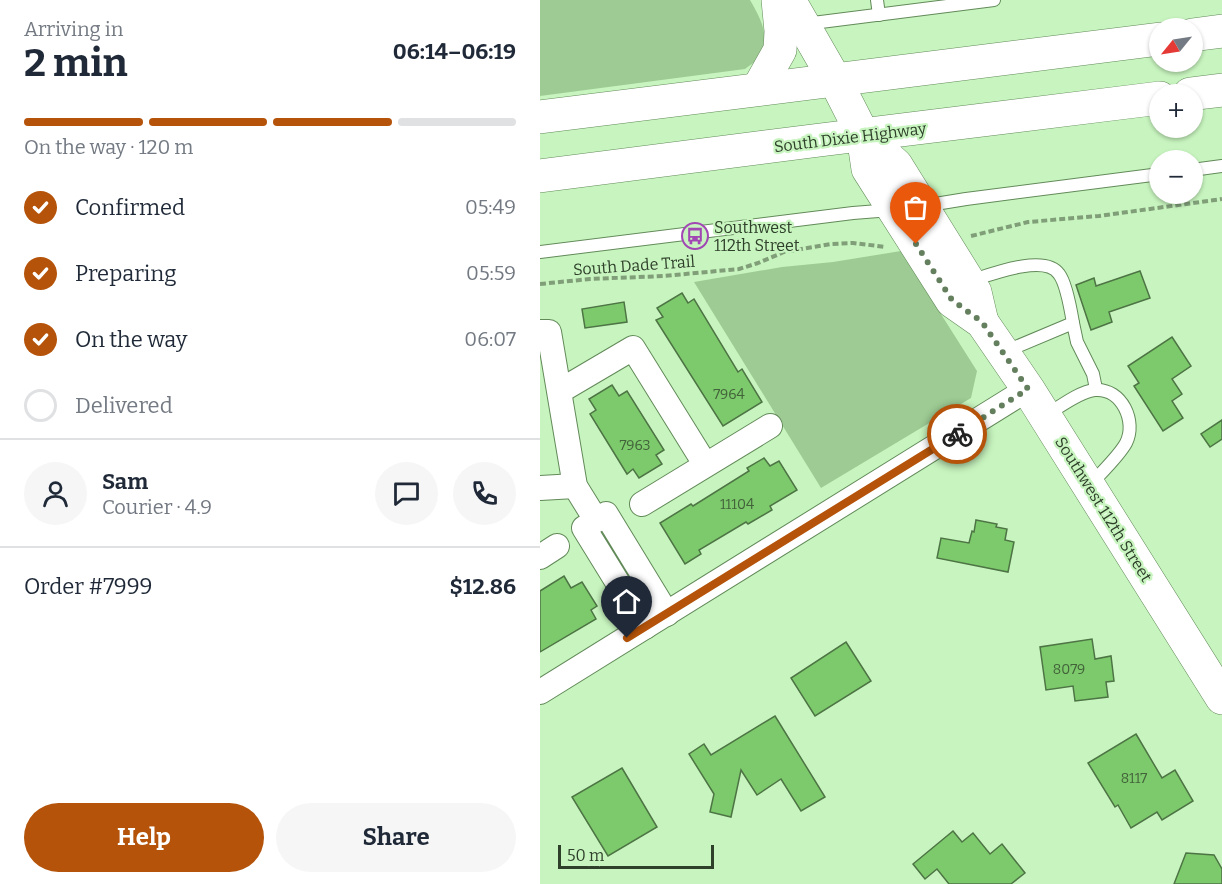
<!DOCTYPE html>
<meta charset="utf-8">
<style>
:root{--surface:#fff;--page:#f6f6f7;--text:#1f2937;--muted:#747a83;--line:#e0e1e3;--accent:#b45309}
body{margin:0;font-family:Bitter,serif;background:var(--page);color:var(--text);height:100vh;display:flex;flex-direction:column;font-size:22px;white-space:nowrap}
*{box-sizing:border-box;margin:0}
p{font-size:20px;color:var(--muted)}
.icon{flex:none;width:33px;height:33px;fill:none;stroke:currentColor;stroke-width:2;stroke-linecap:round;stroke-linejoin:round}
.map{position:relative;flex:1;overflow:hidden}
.panel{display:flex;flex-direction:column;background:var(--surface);width:540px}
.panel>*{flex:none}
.needle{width:39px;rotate:240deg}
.tools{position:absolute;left:609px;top:18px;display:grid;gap:12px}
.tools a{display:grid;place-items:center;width:54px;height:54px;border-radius:50%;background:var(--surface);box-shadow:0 2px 4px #0004;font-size:30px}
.scale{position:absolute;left:18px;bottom:15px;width:156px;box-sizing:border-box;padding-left:6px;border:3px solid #2e3f2a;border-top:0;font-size:16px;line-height:21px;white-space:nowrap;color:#2e3f2a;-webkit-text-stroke:4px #c8f5bf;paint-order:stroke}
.pin{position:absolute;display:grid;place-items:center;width:51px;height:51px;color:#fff;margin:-62px -26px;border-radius:50% 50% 50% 0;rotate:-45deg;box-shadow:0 0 6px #0007}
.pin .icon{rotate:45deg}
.courier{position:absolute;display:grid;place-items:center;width:60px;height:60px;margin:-30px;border:4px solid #b45309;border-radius:50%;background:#fff;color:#222;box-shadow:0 2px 8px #0007}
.head em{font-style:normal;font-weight:700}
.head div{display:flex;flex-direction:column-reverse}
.head{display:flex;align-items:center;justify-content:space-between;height:102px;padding:0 24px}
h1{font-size:39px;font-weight:700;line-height:45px}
.bar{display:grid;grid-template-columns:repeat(4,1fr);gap:9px 6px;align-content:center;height:72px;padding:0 24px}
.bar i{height:8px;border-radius:4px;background:var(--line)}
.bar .active{background:var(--accent)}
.bar p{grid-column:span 4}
.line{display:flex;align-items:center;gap:15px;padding:0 24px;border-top:2px solid var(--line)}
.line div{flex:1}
.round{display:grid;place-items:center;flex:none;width:63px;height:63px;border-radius:32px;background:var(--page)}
ol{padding:0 24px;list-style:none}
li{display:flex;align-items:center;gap:18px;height:66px}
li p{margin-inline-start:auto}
li .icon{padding:6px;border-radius:50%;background:var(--accent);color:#fff;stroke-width:4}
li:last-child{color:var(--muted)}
li i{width:33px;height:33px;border:3px solid var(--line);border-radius:50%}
.primary-button{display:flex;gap:12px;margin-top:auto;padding:12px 24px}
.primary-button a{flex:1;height:69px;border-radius:36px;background:var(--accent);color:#fff;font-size:24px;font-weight:700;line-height:69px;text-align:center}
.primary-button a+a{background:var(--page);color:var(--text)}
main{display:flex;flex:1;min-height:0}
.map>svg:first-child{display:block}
</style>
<main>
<section class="panel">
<div class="head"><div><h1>2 min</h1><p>Arriving in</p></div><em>06:14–06:19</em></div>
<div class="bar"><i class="active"></i><i class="active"></i><i class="active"></i><i></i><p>On the way · 120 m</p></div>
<ol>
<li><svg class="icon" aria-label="check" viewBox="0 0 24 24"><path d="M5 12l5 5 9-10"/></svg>Confirmed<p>05:49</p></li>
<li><svg class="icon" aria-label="check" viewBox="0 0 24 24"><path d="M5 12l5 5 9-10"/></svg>Preparing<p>05:59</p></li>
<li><svg class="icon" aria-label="check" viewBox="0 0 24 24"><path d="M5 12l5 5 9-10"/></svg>On the way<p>06:07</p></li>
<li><i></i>Delivered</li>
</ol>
<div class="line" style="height:108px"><a class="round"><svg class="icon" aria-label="person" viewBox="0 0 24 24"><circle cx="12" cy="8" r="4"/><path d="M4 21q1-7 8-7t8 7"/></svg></a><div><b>Sam</b><p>Courier · 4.9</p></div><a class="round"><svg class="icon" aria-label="chat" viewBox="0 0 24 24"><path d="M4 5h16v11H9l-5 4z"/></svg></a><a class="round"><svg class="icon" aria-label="phone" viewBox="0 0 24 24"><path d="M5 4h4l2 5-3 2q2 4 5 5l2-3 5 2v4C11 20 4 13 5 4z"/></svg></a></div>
<div class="line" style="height:78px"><div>Order #7999</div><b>$12.86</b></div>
<div class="primary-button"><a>Help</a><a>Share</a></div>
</section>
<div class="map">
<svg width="682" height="884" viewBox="0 0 682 884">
<rect width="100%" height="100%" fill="#c8f5bf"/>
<!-- green -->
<g fill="#9dcb93">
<path d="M0,0H210C220,17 231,37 220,56C217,61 210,65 205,69L0,96Z"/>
<path d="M361,251L437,371L431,398L281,488L154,282L242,267L293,262Z"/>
</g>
<!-- building -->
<g fill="#7dca6c" stroke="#4d7444" stroke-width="1.5">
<path d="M600,271L610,298L569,312L572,322L551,330L536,285L554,278L556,286Z"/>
<path d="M142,293L148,303L154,299L198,372L202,369L222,402L183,426L116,320L123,317L117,308Z"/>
<path d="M84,302L87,322L45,328L42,309Z"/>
<path d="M632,337L651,366L632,379L642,394L632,401L643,418L623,431L594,386L599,383L588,366Z"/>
<path d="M72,385L79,396L87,391L124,450L116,455L122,464L99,478L93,469L87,474L50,414L56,410L49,399Z"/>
<path d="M682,420V439L670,447L661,434Z"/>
<path d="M224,458L230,466L239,461L257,490L230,506L232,510L208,524L206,522L159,550L161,554L145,564L120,523L151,504L153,506L209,471L207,468Z"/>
<path d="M436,520L457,524L456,527L467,529L465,540L474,542L468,572L397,558L401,538L429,543L432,531L434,532Z"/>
<path d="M24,576L31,588L42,582L57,606L51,610L56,619L0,652V591Z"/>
<path d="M552,639L555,659L571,656L574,681L566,682L568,697L535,701L533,686L506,690L500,647Z"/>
<path d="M306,642L331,681L275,716L251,678Z"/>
<path d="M235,716L285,797L261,811L241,779L217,795L201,770L191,817L170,812L174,794L149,754L164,744L171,755Z"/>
<path d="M596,734L622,778L635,770L653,801L622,820L617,812L591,828L578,805L575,807L548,763Z"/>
<path d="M82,768L117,827L68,856L32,797Z"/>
<path d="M413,831L422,842L433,833L450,854L462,844L485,873L471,884H409L397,869L385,879L373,864Z"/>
<path d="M646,853L674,855L682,869V884H634Z"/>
</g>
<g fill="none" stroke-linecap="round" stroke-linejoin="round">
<defs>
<g id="lane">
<path d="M337,0L339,15"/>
<path d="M265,24L454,0"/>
<path d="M652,170L682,166"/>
<path d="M383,206L426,199L620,174"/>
<path d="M0,252L313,213L351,210"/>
<path d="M430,281C449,275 505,253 519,274C526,283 531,311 533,323"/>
<path d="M464,352L533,323L537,342L553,374L556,389"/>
<path d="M505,416C518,408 540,391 555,390C582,388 597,422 586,443C579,456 560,474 550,485"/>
</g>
<g id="street">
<path d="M0,332H9L35,486L56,520"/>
<path d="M20,391L93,348L165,464"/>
<path d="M0,488L35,486"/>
<path d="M102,504L230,426"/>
<path d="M0,557L17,546"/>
<path d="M105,627L44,528L66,514L127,614"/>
<path d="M0,692L488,389"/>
</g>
<g id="secondary">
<path d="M249,0L295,80L323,135L328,169L412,301L442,322L488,389L682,698"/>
<path d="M323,135L356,165L435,292L442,322"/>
</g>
<g id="highway">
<path d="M652,35L682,31"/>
<path d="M218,89L240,50L241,31L238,0"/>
<path d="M650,94L682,90"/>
<path d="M0,117L620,39"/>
<path d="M0,176L280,140L620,98"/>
</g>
</defs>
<!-- lane casing -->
<use href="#lane" stroke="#628a59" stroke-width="14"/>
<!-- street casing -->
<use href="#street" stroke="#628a59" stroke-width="26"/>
<!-- secondary casing -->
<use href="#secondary" stroke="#628a59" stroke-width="34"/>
<!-- highway casing -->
<use href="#highway" stroke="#628a59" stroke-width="34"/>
<!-- path -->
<g stroke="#809f79" stroke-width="4" stroke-dasharray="6 3" stroke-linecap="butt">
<path d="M431,236L488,222L559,216L682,199"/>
<path d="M0,284L50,279L124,276L199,269L218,263L244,252L291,244L313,243L346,247"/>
</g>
<!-- lane -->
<use href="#lane" stroke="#fff" stroke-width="12"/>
<!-- street -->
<use href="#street" stroke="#fff" stroke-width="24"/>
<!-- secondary -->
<use href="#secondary" stroke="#fff" stroke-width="33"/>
<!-- highway -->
<use href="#highway" stroke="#fff" stroke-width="33"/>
</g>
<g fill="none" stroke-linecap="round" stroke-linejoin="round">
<!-- done -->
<path stroke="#647f5e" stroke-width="6" stroke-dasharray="0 10.8" d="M376,244L412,300L442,322L488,389L417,434"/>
<!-- route -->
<path stroke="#b45309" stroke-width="8" d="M87,638L417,434"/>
</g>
<!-- icons -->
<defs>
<symbol id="bus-ring" viewBox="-11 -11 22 22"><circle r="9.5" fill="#c8f5bf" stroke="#a148b4" stroke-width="1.5"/><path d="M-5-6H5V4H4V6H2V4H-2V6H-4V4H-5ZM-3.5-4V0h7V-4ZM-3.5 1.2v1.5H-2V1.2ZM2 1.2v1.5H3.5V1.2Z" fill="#a148b4"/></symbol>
</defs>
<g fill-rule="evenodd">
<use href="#bus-ring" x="140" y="221" width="30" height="30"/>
</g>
<g text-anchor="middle" stroke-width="4.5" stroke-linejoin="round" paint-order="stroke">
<!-- number labels -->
<g font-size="14" fill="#42623a">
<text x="189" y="399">7964</text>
<text x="95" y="450">7963</text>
<text x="197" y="509">11104</text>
<text x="529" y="674">8079</text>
<text x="594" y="783">8117</text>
</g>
<!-- street labels -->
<g font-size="16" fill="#2e3f2a" stroke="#c8f5bf">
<text transform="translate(310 137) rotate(-7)" y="6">South Dixie Highway</text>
<text transform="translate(94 265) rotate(-4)" y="6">South Dade Trail</text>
<text transform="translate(564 509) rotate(58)" y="6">Southwest 112th Street</text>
</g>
<!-- poi labels -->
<g font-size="16" fill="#2e3f2a" stroke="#c8f5bf" text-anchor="start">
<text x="174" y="233">Southwest<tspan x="174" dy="18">112th Street</tspan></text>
</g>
</g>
</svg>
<div class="tools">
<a><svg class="needle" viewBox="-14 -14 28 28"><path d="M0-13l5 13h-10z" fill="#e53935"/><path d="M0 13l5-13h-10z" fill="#747a83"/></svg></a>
<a>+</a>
<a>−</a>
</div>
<div class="scale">50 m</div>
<div class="pin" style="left:376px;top:244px;background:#ea580c"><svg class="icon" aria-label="bag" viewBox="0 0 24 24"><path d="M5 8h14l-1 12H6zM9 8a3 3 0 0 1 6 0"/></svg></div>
<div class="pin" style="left:87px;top:638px;background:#1f2937"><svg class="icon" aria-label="home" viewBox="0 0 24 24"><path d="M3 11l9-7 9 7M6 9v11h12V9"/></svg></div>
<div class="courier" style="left:417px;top:434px"><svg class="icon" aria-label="bike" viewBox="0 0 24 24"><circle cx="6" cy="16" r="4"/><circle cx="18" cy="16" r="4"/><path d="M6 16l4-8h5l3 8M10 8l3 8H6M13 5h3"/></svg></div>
</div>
</main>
